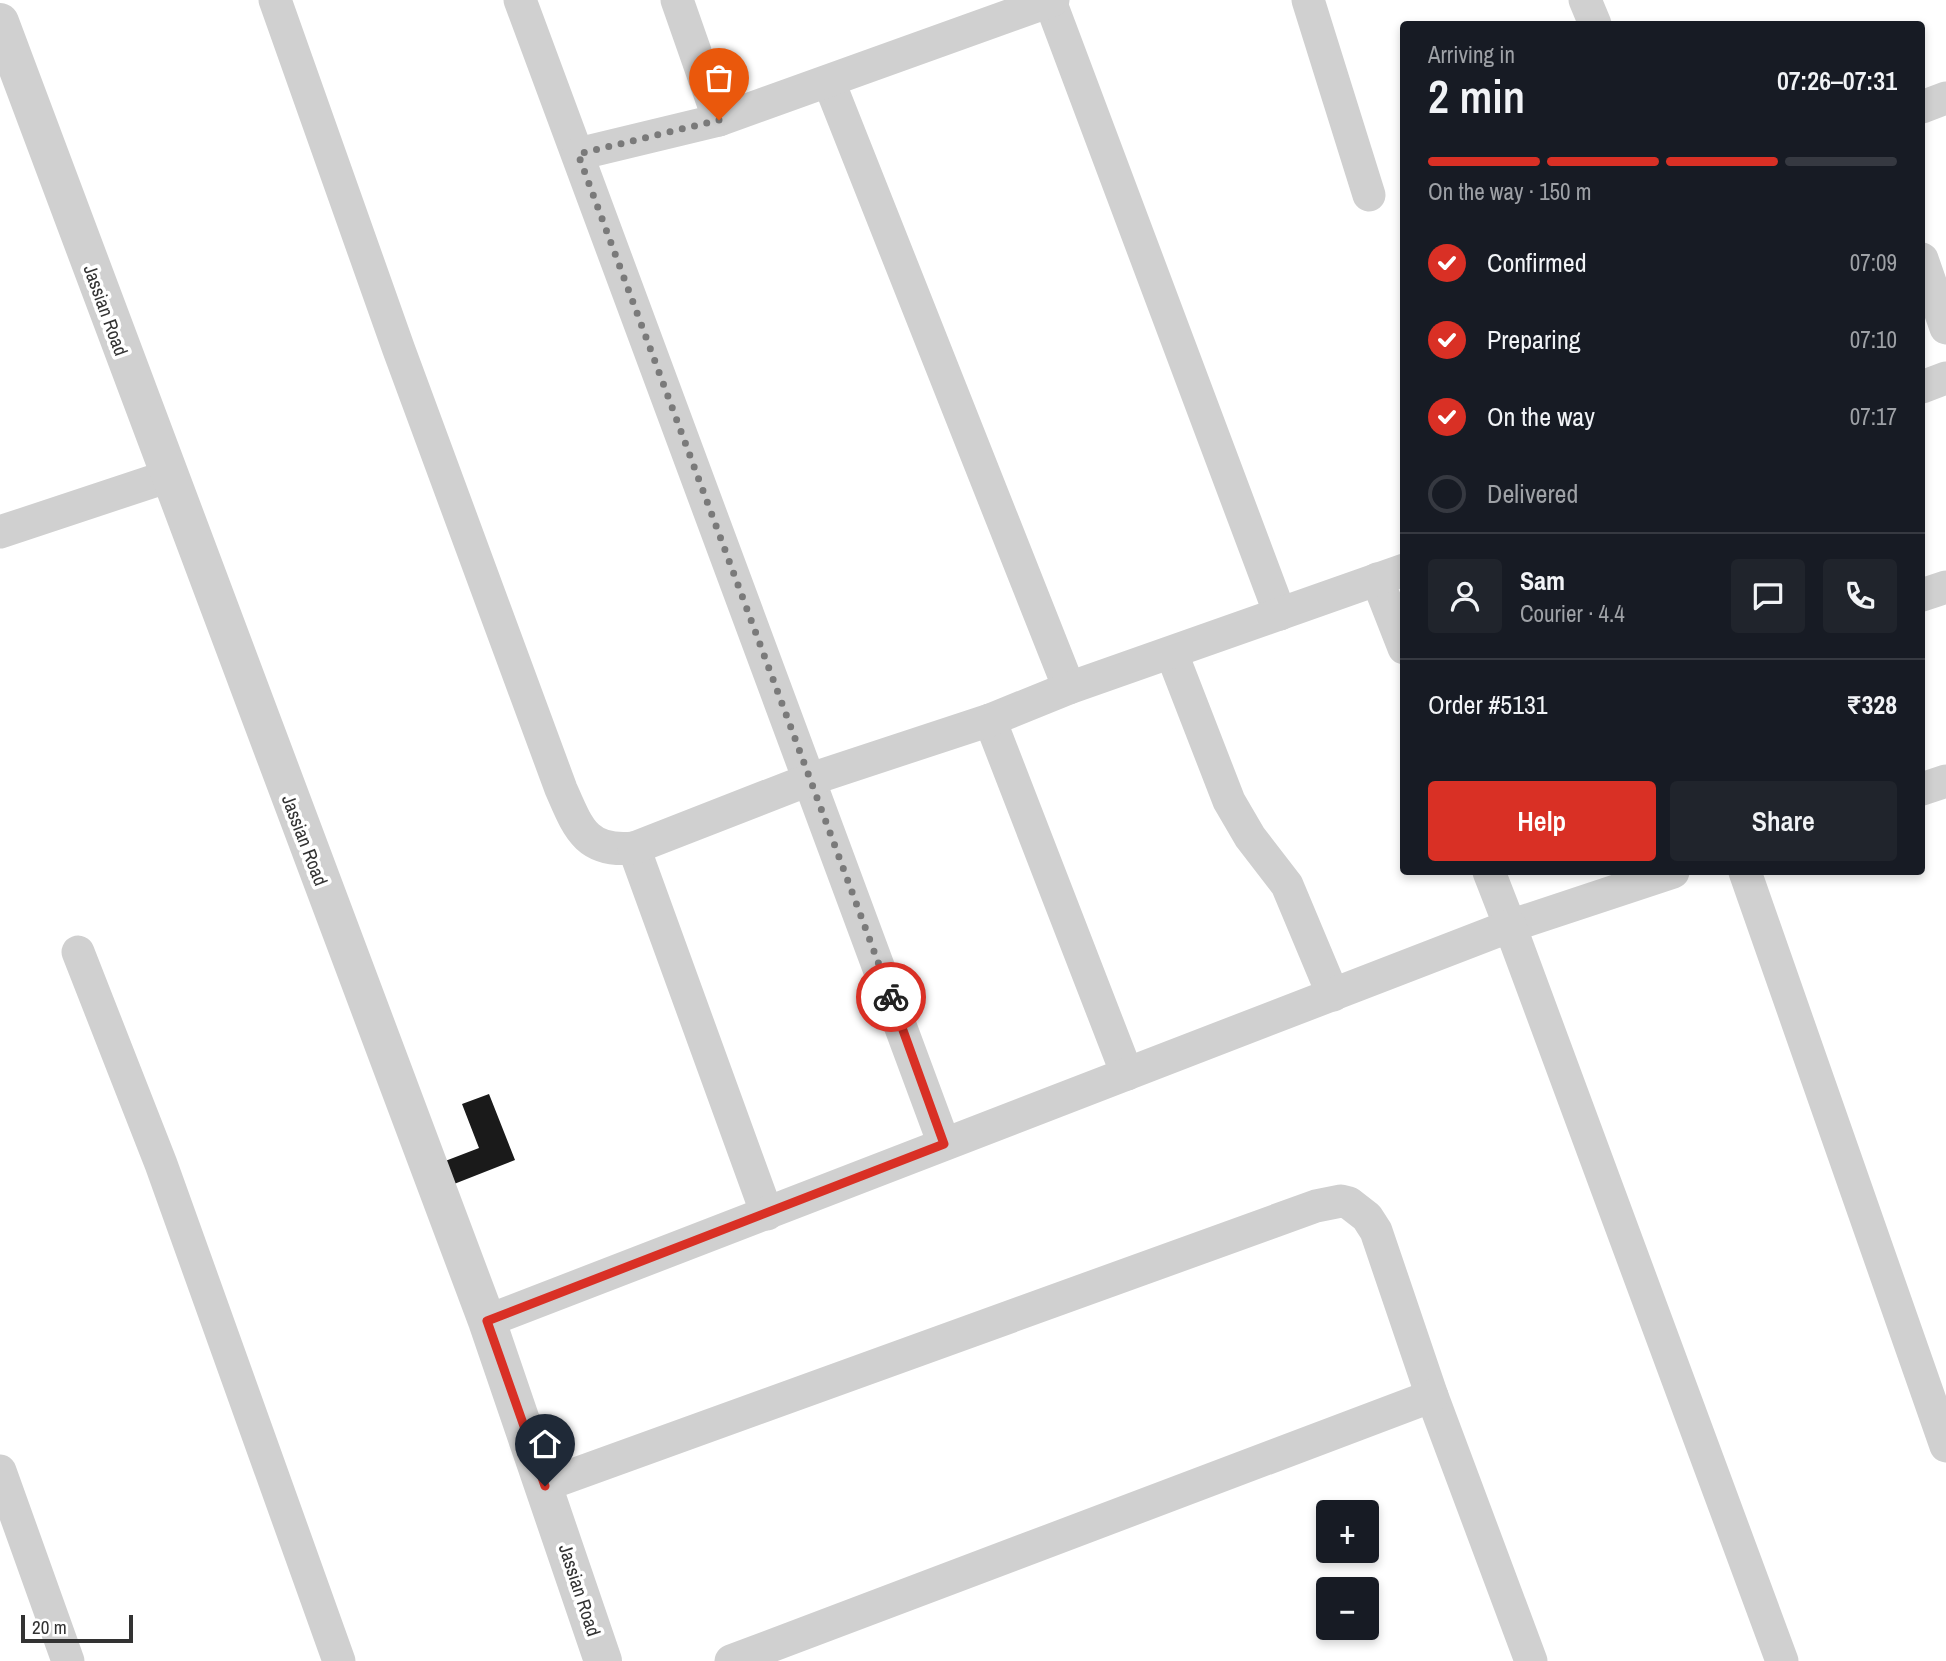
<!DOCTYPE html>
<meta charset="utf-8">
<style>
:root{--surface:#171b24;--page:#20242c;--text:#f1f3f6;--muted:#9ea1a6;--line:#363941;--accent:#d93025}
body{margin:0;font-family:"Archivo Narrow",sans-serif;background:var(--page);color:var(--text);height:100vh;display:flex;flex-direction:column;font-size:26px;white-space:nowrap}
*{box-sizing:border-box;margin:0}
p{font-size:23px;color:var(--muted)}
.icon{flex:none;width:38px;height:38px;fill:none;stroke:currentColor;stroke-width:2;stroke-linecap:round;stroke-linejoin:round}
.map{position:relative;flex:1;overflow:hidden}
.sheet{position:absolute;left:1400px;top:21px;width:525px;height:854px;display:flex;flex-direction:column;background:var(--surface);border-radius:7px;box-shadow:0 4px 10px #0003}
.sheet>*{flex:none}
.fabs{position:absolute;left:1316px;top:1500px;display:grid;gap:14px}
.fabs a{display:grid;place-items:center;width:63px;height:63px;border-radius:7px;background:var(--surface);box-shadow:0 4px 10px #0003;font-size:35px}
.scale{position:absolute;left:21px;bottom:18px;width:112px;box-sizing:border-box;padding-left:7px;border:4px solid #333;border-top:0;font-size:19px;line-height:24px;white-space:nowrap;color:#333;-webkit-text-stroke:5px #fff;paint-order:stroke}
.pin{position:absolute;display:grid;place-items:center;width:60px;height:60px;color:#fff;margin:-72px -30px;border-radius:50% 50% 50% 0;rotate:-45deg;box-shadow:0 0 7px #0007}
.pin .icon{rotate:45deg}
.courier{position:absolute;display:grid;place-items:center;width:70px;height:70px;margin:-35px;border:5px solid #d93025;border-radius:50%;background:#fff;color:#222;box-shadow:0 2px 9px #0007}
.headline em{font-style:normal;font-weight:600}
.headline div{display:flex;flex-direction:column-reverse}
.headline{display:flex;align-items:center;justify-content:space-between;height:119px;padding:0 28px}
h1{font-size:46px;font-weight:600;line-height:52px}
.bar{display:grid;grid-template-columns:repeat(4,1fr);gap:10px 7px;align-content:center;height:84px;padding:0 28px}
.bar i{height:9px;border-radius:5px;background:var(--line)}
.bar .active{background:var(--accent)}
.bar p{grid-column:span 4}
.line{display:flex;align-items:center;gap:18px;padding:0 28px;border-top:2px solid var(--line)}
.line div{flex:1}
.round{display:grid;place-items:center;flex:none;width:74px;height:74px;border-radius:7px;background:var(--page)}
ol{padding:0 28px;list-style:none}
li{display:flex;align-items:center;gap:21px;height:77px}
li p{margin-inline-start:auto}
li .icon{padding:7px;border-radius:50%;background:var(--accent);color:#fff;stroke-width:4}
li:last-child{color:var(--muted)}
li i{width:38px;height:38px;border:4px solid var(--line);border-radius:50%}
.button{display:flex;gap:14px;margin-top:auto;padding:14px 28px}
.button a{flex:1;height:80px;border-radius:7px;background:var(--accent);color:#fff;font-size:28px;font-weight:600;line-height:80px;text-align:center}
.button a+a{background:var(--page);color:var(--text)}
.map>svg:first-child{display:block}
</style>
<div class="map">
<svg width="1946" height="1661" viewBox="0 0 1946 1661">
<rect width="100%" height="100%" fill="#fff"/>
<!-- building -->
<path fill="#1a1a1a" d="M489,1094L515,1160L449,1186L440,1163L479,1148L462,1104Z"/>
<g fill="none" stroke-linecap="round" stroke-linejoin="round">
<!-- minor -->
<g stroke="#d0d0d0" stroke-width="33">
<path d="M275,0L399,350L561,789C578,828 586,853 634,848L767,1214"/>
<path d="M520,0L944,1144"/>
<path d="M677,0L719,120"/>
<path d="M1308,0L1369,195"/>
<path d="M1585,0L1595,24"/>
<path d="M1050,1L1280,614"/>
<path d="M829,82L1069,688"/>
<path d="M1922,107L1946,98"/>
<path d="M578,154L719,120L1053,0"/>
<path d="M1922,259L1946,328"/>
<path d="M1922,387L1946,378"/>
<path d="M0,532L169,476"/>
<path d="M1377,579L1404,648"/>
<path d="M1922,595L1946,587"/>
<path d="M1172,654L1229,801L1250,837L1287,885L1333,995"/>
<path d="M990,720L1127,1074"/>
<path d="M1922,789L1946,781"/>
<path d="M634,848L811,779L990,720L1069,688L1404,570"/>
<path d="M1489,872L1510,926L1673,872"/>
<path d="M1745,872L1946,1446"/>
<path d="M78,952L161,1164L339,1661"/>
<path d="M487,1321L1510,926L1782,1661"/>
<path d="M0,1471L68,1661"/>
<path d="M545,1485L1316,1206L1341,1201L1349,1203L1367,1217L1376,1231L1432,1396L1531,1661"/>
<path d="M731,1661L1432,1396"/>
</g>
<!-- tertiary -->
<path stroke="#d0d0d0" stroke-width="38" d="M0,22L487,1321L603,1661"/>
</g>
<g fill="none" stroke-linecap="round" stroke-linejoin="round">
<!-- done -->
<path stroke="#7a7a7a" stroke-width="7" stroke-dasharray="0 12.6" d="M719,120L578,154L891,997"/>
<!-- route -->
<path stroke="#d93025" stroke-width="9" d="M545,1486L487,1321L944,1144L891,997"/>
</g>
<g text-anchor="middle" stroke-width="7" stroke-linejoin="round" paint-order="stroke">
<!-- street labels -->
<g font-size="19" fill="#333" stroke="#fff">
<text transform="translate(106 310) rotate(70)" y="7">Jassian Road</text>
<text transform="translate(305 840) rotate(69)" y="7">Jassian Road</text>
<text transform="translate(580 1590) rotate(72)" y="7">Jassian Road</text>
</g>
</g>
</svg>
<div class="fabs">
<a>+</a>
<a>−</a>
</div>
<div class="scale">20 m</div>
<div class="pin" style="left:719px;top:120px;background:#ea580c"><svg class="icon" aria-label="bag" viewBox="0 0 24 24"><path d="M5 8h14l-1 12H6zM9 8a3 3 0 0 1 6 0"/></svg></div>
<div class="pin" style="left:545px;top:1486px;background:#1f2937"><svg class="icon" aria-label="home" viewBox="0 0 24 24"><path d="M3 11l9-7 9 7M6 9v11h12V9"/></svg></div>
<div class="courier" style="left:891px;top:997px"><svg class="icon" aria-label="bike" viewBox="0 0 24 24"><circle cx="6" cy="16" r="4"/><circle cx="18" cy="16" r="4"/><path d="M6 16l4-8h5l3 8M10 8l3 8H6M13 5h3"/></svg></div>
<section class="sheet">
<div class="headline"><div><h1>2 min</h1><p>Arriving in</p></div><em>07:26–07:31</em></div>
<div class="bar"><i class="active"></i><i class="active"></i><i class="active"></i><i></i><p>On the way · 150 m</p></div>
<ol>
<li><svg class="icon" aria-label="check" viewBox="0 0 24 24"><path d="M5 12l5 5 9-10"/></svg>Confirmed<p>07:09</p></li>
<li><svg class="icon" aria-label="check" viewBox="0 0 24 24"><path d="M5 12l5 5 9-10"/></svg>Preparing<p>07:10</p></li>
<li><svg class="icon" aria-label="check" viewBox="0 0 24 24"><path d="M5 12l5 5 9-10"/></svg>On the way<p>07:17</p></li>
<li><i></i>Delivered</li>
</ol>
<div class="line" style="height:126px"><a class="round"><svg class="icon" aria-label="person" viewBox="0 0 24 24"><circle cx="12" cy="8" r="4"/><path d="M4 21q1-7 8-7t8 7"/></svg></a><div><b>Sam</b><p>Courier · 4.4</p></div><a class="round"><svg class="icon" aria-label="chat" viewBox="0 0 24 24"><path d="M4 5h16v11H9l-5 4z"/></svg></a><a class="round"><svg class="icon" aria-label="phone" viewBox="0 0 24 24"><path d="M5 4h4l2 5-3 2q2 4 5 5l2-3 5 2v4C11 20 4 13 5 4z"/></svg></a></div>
<div class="line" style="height:91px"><div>Order #5131</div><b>₹328</b></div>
<div class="button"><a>Help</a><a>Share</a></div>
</section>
</div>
